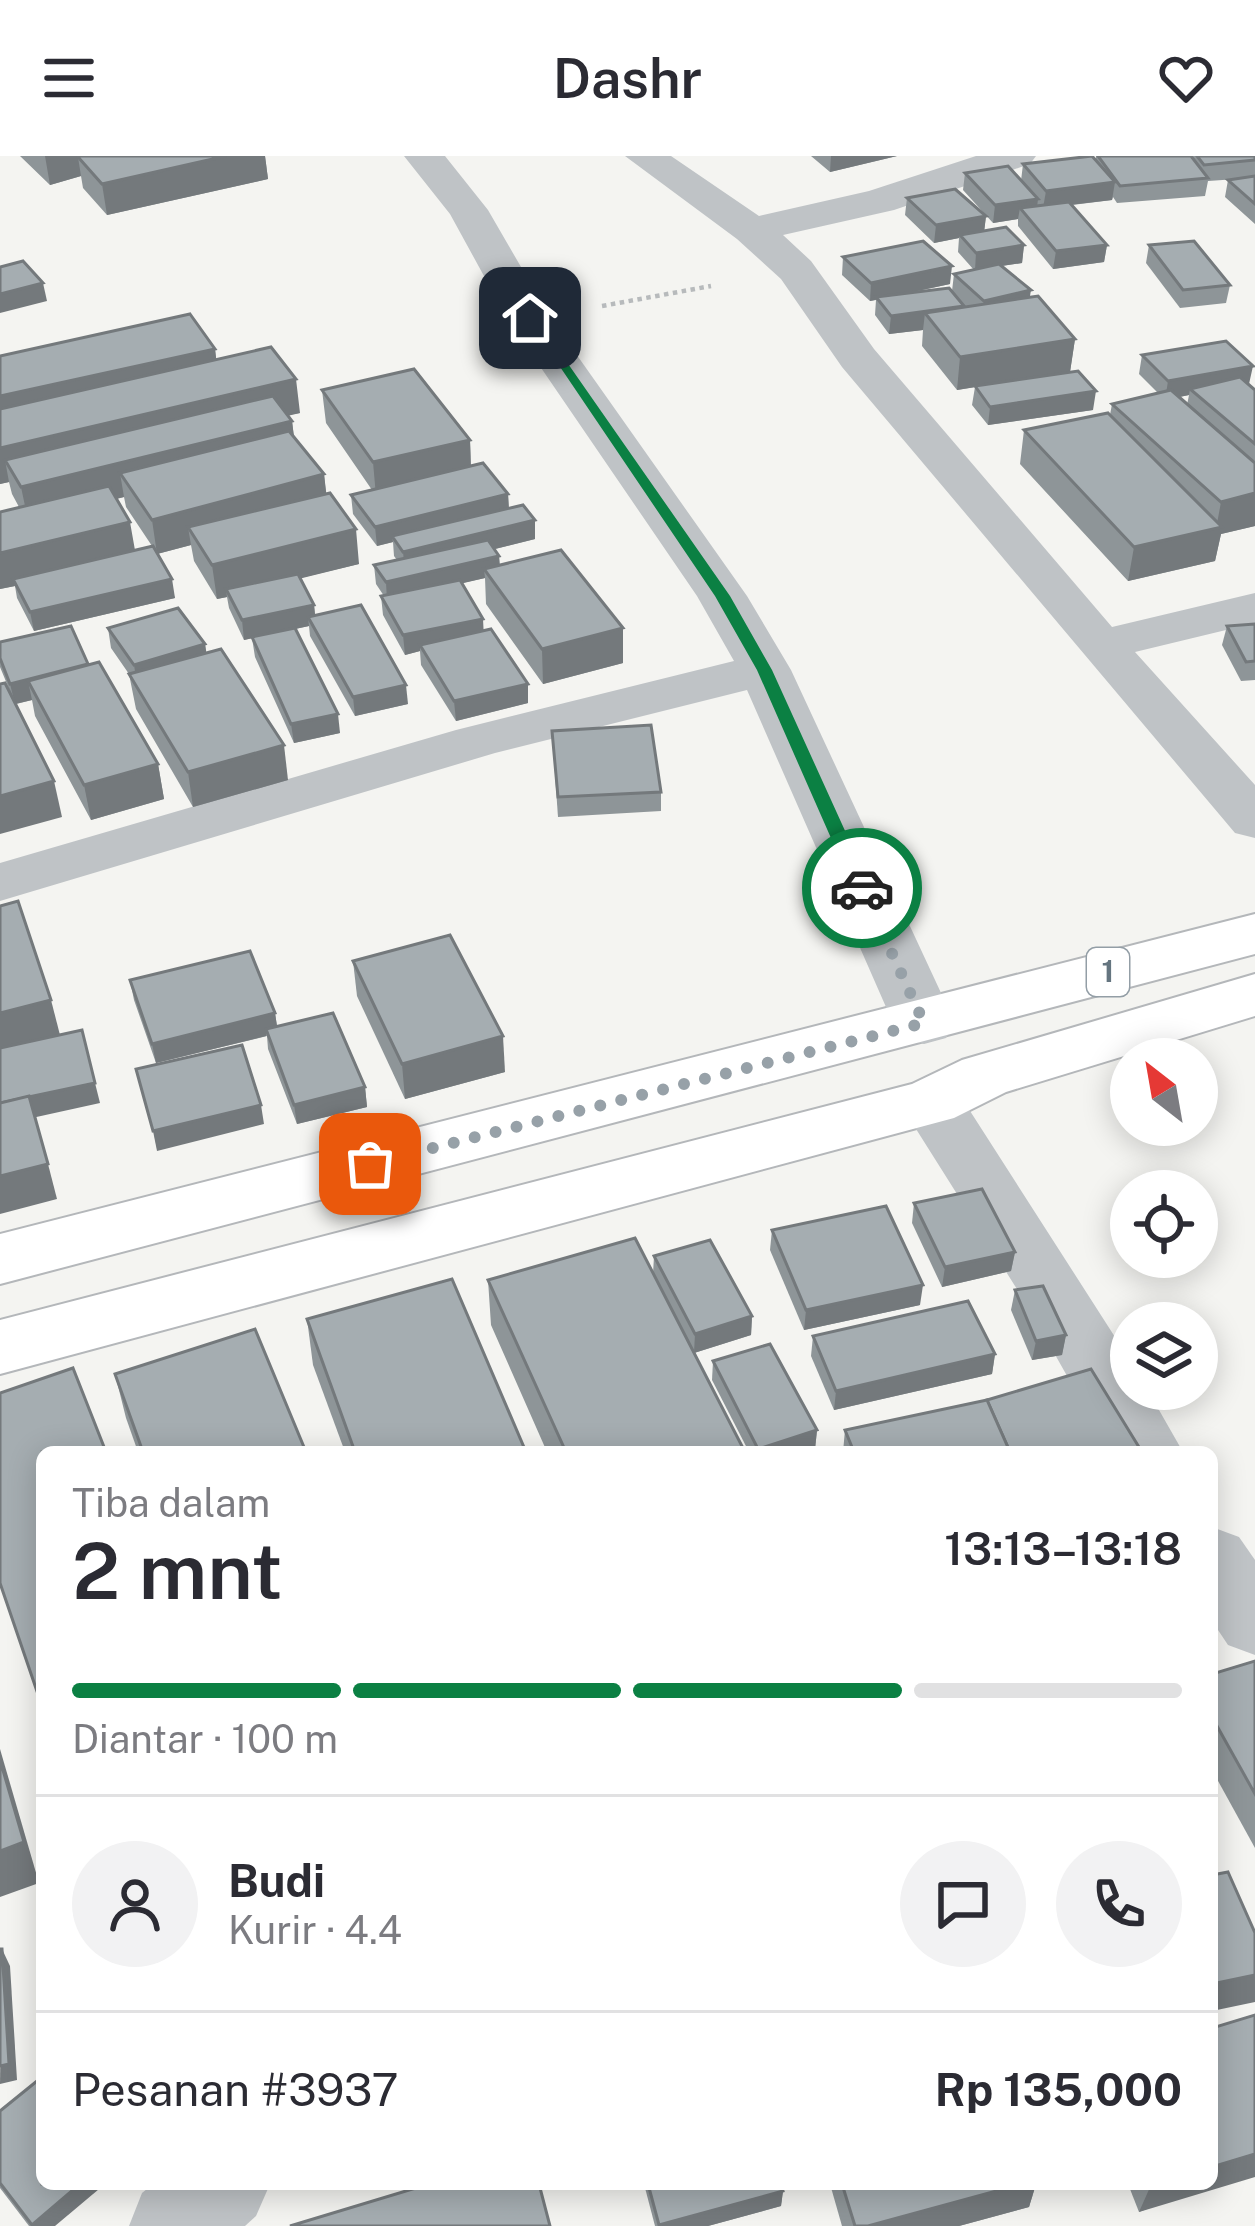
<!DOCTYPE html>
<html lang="id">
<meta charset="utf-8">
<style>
:root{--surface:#fff;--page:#f2f2f3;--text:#2b2b33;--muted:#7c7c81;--line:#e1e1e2;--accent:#0b8043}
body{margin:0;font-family:"Public Sans",sans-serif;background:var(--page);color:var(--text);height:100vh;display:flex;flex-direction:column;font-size:45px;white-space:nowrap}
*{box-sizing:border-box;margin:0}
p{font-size:39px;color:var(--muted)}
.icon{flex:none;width:66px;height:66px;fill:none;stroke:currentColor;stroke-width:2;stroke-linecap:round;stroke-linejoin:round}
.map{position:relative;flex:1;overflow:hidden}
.sheet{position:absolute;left:36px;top:1290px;width:1182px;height:744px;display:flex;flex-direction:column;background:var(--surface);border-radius:18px;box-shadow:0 6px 30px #0003}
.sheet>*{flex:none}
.needle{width:78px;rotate:329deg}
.controls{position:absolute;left:1110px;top:882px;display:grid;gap:24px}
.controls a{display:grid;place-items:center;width:108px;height:108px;border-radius:50%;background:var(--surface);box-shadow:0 6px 30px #0003;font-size:60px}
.pin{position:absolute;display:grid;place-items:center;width:102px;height:102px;color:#fff;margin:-51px;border-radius:24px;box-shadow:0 6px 18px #0006}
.courier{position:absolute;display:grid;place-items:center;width:120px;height:120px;margin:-60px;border:9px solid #0b8043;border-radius:50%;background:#fff;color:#222;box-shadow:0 3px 15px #0007}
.summary em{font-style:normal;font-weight:600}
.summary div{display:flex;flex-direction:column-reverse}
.summary{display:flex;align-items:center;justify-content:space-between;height:204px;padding:0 36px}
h1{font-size:78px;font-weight:600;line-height:90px}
.bar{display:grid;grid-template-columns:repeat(4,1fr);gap:18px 12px;align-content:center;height:144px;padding:0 36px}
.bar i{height:15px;border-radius:9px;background:var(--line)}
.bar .on{background:var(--accent)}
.bar p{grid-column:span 4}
.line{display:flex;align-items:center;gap:30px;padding:0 36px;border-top:3px solid var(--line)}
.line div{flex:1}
.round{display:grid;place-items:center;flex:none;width:126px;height:126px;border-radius:63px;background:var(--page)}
header{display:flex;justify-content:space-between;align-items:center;height:156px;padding:0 36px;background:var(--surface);font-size:54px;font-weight:600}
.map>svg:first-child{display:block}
</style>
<header><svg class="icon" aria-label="menu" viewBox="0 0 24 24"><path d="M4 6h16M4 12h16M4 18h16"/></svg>Dashr<svg class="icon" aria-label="heart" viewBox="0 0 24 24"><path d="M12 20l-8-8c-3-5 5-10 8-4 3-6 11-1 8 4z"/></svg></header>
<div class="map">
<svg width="1255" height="2070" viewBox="0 0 1255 2070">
<rect width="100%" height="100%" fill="#f4f4f1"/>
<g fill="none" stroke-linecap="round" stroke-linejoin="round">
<defs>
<g id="highway">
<path d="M1255,758V798L0,1128V1078Z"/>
<path d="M1255,818V860L1006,936L954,962L0,1218V1164L912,928L962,904Z"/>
</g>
</defs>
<!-- highway casing -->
<use href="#highway" stroke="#b4b7ba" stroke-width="4"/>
<!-- path -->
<path stroke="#b7babc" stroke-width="4.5" stroke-dasharray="4.5 4.5" stroke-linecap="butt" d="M602,150L711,130"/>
<!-- minor -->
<g fill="#bfc3c6" fill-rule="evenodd">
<path d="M404,0H445L488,54L550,161L747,440L791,514L955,867L946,882L924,888L902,882L893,867L747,534L495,597L0,745V707L456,574L734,505L697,440L507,162L450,58Z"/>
<path d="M625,0H671L759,60L869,35L976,0H1036L1030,8L894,54L783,79L811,105L874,193L1112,471L1255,437V467L1135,496L1255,629V682L1235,677L842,211L781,123L737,83Z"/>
<path d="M931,924L954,930L1131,1206V1233H1147L1183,1296H1110L1027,1149L899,946L908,930Z"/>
<path d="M1212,1371L1239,1381L1255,1404V1499L1228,1489L1212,1465Z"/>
<path d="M153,2028H270L256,2060L245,2070H129L142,2037Z"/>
</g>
<!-- highway -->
<use href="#highway" fill="#fff" fill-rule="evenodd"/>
</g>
<!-- wall -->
<g fill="#8e9598" fill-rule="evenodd">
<path d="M20,0H265L268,23L107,59L83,32L81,20L50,29Z"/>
<path d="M811,0H897L830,16Z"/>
<path d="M1096,0H1255V68L1225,41L1228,24L1237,23L1208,25L1205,40L1117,47L1113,41L1112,44L1072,49L1107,89L1104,106L1053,113L1018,70V63L993,67L963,34L965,17L1021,25L1023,8L1096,4Z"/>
<path d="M907,42L986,60L984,75L1024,89L1022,107L1001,110L1030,141L1075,183L1070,216L1093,254L988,269L972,249L975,231L957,234L922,190L923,174L889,178L875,159L876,144L870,145L842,119L843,101L950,128L909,137L952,135L954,118L974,114L958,96L959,82L934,87L905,59Z"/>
<path d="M1149,89L1230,129L1226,147L1180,152L1146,107Z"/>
<path d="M215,193L216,204L300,257L288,259L292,265L294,281L324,318L326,338L359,408L300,422L314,449L315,459L408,548L355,560L310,480L309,470L295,473L340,577L294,587L255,501L252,482L244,484L229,452L227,441L217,443L194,405L191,389L157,398L175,442L34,475L17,442L15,430L0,433V356L19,351L12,338L9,326L0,328V200ZM124,341L126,351L152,390L135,395L116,343Z"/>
<path d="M1142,199L1249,228L1255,234V370L1221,378L1215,405L1128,425L1020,308L1024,274L1110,259L1112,248L1158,237L1139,218ZM1189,239L1187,249L1179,241Z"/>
<path d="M322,234L470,284L471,310L508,338L509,353L535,383L495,393L499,400L500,410L623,472V507L543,528L486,448L485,422L462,427L483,474L528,547L456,565L421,509L420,495L405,499L383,459L381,440H384L376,428L374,409L397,404L394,400L393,386L377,390L353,358L351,339L372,334L326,267Z"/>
<path d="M1255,468V524L1241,525L1222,489L1227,470Z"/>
<path d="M108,472L205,488L206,497L288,624L193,651L136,553L129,518L111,492Z"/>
<path d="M0,486L88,508L158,608L164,643L91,664L35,560L32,544L16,548L62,661L0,511Z"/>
<path d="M552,575L661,636V655L558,661Z"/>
<path d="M353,805L505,916L405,943L357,840Z"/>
<path d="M130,824L275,857L277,870L365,931L367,951L297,968L268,893L267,880L156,907L134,844Z"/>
<path d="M914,1047L1015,1096L1011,1115L942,1131L912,1067Z"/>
<path d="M772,1074L920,1149L804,1174L770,1094Z"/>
<path d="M654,1100L752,1160L751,1179L694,1197L745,1296H547L491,1169L488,1124L653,1118Z"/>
<path d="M1015,1134L1066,1179L1062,1199L1032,1204L1011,1154Z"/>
<path d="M307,1163L526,1296H345L313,1209Z"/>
<path d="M813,1180L995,1198L992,1218L834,1254L811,1200Z"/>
<path d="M713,1205L817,1274L815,1293L806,1296H749L712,1224Z"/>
<path d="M115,1218L306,1296H138L126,1262Z"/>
<path d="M845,1274L1142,1296H843Z"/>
<path d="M1255,1505V1692L1212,1614V1518Z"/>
<path d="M0,1955L55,2070H29L0,2032Z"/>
<path d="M644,2028H781L783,2035L781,2050L708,2070H655Z"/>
<path d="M830,2028H1036L1029,2051L959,2070H842Z"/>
<path d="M1128,2028H1212L1139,2056Z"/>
</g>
<!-- shaded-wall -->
<g fill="#74797c">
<path d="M45,0H141L78,1L81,20L50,29Z"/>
<path d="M226,0H265L268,23L107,59L102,28Z"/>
<path d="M831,0H897L830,16Z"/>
<path d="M1115,26L1112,44L1043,52L1046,35Z"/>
<path d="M1038,43L1036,60L1020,52L1018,63L993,67L995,49Z"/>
<path d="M986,60L984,77L960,79L959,82L934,87L936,69Z"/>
<path d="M1024,89L1022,107L975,114L976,97Z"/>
<path d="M1107,89L1104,106L1053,113L1056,95Z"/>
<path d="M952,110L950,128L870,145L871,127Z"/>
<path d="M43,127L47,145L0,157V138Z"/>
<path d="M1031,134L1028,152L982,163L984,145Z"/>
<path d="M964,150L925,157L923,174L889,178L891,160Z"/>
<path d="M1075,183L1070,216L957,234L960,201Z"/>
<path d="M215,193L219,226L0,275V240Z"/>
<path d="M1253,210L1249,228L1190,233L1189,239L1165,244L1168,225Z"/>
<path d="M296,223L300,257L16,324L5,304L9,326L0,328V292Z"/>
<path d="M1096,235L1093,254L988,269L990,251Z"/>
<path d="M292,265L296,298L120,317L124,341L28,364L21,331Z"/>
<path d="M470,284L471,318L376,340L373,306Z"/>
<path d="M324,318L328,352L188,371L191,389L157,398L152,364Z"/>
<path d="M1255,337V370L1221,378L1215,405L1128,425L1134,391L1216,373L1221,346Z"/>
<path d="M508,338L509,357L392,380L393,386L377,390L375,371Z"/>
<path d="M535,364V383L405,415L403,396Z"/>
<path d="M130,366L136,400L13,423L15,430L0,433V397Z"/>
<path d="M356,373L359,408L230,440L226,433L227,441L217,443L212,409Z"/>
<path d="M499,400L500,419L484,413L485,422L387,445L386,426Z"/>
<path d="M172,423L175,442L34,475L30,456Z"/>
<path d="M314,449L316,468L308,461L309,470L244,484L242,464Z"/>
<path d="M483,463L484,482L420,489V495L405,499L403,479Z"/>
<path d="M623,472V507L543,528L542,493Z"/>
<path d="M205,488L208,507L137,528L134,509Z"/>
<path d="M89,510L28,525L32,544L15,548L10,528Z"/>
<path d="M528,528V547L456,565L454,545Z"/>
<path d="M406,529L408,548L355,560L353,541Z"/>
<path d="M338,558L340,577L294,587L291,568Z"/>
<path d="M284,589L288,624L193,651L188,616Z"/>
<path d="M158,608L164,643L91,664L84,629Z"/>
<path d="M54,625L62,661L0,678V640Z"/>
<path d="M51,844L60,879L0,895V857Z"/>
<path d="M275,857L278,877L266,873V880L156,907L152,888Z"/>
<path d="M503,880L505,916L405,943L402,908Z"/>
<path d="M95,927L100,947L0,969V948Z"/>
<path d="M365,931L367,951L297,968L294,949Z"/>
<path d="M261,949L264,968L157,995L153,975Z"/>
<path d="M48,1008L57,1043L0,1058V1020Z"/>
<path d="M1015,1096L1011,1115L942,1131L945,1111Z"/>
<path d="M923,1129L920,1149L804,1174L806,1154Z"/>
<path d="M752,1160L751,1179L694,1197L695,1178Z"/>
<path d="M1066,1179L1062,1199L1032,1204L1036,1185Z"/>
<path d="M995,1198L992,1218L834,1254L836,1235Z"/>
<path d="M817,1274L815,1293L806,1296H758V1293Z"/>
<path d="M0,1593L39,1727L0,1741Z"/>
<path d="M2,1793L10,1810L17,1924L0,1928Z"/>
<path d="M1255,1819V1846L1212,1855V1828Z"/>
<path d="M1255,1998V2021L1139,2056L1151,2029L1212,2028V2011Z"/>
<path d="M80,2028H105L55,2070H33L32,2069Z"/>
<path d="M1022,2028H1036L1029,2051L959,2070H868Z"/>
<path d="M783,2035L781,2050L708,2070H659Z"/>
</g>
<!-- building -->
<g fill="#a5adb1" stroke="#74797c" stroke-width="3">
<path d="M80,0H226L102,28L78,1Z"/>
<path d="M1092,0L1115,26L1046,35L1023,8Z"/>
<path d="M1098,0H1191L1208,22L1120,30Z"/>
<path d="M1197,0H1255V4L1204,9Z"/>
<path d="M1008,10L1038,43L995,49L965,17Z"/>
<path d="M1255,20V48L1228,24Z"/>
<path d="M955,33L986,60L936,69L907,42Z"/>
<path d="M1069,46L1107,89L1056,95L1020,52Z"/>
<path d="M1006,71L1024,89L976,97L960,79Z"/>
<path d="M923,85L952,110L871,127L843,101Z"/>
<path d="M1194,85L1230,129L1183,134L1149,89Z"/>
<path d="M23,105L43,127L0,138V111Z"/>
<path d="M999,108L1031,134L984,145L954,118Z"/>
<path d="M949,132L964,150L891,160L876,141Z"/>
<path d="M1038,140L1075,183L960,201L925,157Z"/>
<path d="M190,158L215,193L0,240V200Z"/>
<path d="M1226,185L1253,210L1168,225L1142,199Z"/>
<path d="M271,191L296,223L0,292V253Z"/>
<path d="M414,213L470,284L373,306L322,234Z"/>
<path d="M1078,215L1096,235L990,251L975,230Z"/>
<path d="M1240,221L1255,234V288L1190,233Z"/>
<path d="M1171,234L1255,307V337L1221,346L1112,248Z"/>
<path d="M273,240L292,265L21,331L5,304Z"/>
<path d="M1108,257L1222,371L1134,391L1024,274Z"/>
<path d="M289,275L324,318L152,364L120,317Z"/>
<path d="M483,307L508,338L375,371L351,339Z"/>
<path d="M109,330L130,366L0,397V356Z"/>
<path d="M330,337L356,373L212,409L188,371Z"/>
<path d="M523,349L535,364L403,396L392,380Z"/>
<path d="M488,384L499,400L386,426L374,409Z"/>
<path d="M153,390L172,423L30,456L13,423Z"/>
<path d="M561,394L623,472L542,493L484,413Z"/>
<path d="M298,418L314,449L242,464L226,433Z"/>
<path d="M460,424L483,463L403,479L381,440Z"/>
<path d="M361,449L406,529L353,541L308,461Z"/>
<path d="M178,452L205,488L134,509L108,472Z"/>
<path d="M1255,468V505L1246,506L1227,470Z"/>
<path d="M71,470L88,508L10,528L0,502V486Z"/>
<path d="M295,472L338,558L291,568L252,481Z"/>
<path d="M491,473L528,528L454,545L420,489Z"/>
<path d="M221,493L284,589L188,616L129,518Z"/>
<path d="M99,506L158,608L84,629L28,525Z"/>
<path d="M5,527L54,625L0,640V528Z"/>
<path d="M651,569L661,636L558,641L552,575Z"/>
<path d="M18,745L51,844L0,857V750Z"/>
<path d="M450,779L503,880L402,908L353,805Z"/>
<path d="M250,795L275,857L152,888L130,824Z"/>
<path d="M333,857L365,931L294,949L266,873Z"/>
<path d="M82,874L95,927L0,947V892Z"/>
<path d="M242,889L261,949L153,975L136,913Z"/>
<path d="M29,940L48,1008L0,1020V947Z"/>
<path d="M982,1033L1015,1096L945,1111L914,1047Z"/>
<path d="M886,1050L923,1129L806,1154L772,1074Z"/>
<path d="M635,1082L745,1296H566L488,1124Z"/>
<path d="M710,1084L752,1160L695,1178L654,1100Z"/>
<path d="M452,1123L526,1296H355L307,1163Z"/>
<path d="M1043,1130L1066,1179L1036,1185L1015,1134Z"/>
<path d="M968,1145L995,1198L836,1235L813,1180Z"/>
<path d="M255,1173L306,1296H143L115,1218Z"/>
<path d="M770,1188L817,1274L758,1293L713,1205Z"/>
<path d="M73,1212L106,1296H42V1550L0,1427V1237Z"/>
<path d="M1091,1213L1142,1296H1010L987,1244Z"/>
<path d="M987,1244L1010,1296H854L845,1274Z"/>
<path d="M1255,1505V1638L1212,1561V1518Z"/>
<path d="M0,1604L24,1686L0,1695Z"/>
<path d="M1228,1716L1255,1777V1819L1212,1828V1719Z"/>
<path d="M0,1793H2L9,1908L0,1910Z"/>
<path d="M1255,1859V1998L1212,2011V1872Z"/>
<path d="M42,1921V2028H80L32,2069L0,2027V1955Z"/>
<path d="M429,2028H539L550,2070H290Z"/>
<path d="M648,2028H781L783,2035L659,2069Z"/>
<path d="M842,2028H1022L868,2070H855Z"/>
</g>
<!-- route -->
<path fill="#0b8043" d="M525,159H534L730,440L772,514L871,732L868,736L853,732L757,514L715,440Z"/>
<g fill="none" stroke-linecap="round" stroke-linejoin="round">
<!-- done -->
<path stroke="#97a1a8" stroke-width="12" stroke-dasharray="0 21.6" d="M370,1008L924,867L862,732"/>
</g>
<g text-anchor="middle" stroke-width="12" stroke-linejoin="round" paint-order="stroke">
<!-- shield labels -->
<rect fill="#fff" stroke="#939ea6" stroke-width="3" x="1087" y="792" width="42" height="48" rx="9"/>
<g font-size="30" font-weight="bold" fill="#657580">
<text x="1108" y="826">1</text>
</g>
</g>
</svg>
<div class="controls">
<a><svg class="needle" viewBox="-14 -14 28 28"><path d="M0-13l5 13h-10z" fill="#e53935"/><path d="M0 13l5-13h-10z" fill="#7c7c81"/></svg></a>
<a><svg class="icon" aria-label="locate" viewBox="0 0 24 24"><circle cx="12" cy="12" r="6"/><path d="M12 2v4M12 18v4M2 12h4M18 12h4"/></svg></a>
<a><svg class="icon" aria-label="layers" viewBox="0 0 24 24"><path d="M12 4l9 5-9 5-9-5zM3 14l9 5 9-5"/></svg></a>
</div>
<div class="pin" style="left:370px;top:1008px;background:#ea580c"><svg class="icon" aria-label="bag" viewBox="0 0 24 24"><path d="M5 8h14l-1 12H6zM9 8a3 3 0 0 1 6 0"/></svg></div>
<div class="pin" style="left:530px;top:162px;background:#1f2937"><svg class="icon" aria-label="home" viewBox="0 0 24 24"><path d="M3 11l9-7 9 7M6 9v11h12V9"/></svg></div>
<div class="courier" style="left:862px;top:732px"><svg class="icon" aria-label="car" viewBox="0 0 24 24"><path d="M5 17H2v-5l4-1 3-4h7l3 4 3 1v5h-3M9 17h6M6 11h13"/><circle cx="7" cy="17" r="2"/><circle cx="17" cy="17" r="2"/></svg></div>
<section class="sheet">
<div class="summary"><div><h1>2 mnt</h1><p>Tiba dalam</p></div><em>13:13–13:18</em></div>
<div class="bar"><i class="on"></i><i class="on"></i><i class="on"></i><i></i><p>Diantar · 100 m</p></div>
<div class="line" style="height:216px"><a class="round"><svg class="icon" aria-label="person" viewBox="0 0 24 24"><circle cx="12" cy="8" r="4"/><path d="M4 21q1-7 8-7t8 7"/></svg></a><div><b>Budi</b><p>Kurir · 4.4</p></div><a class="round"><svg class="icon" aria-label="chat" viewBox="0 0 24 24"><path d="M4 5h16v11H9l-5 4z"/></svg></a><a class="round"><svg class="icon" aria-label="phone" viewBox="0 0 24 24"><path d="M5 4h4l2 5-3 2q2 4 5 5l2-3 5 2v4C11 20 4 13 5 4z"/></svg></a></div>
<div class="line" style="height:156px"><div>Pesanan #3937</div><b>Rp 135,000</b></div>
</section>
</div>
